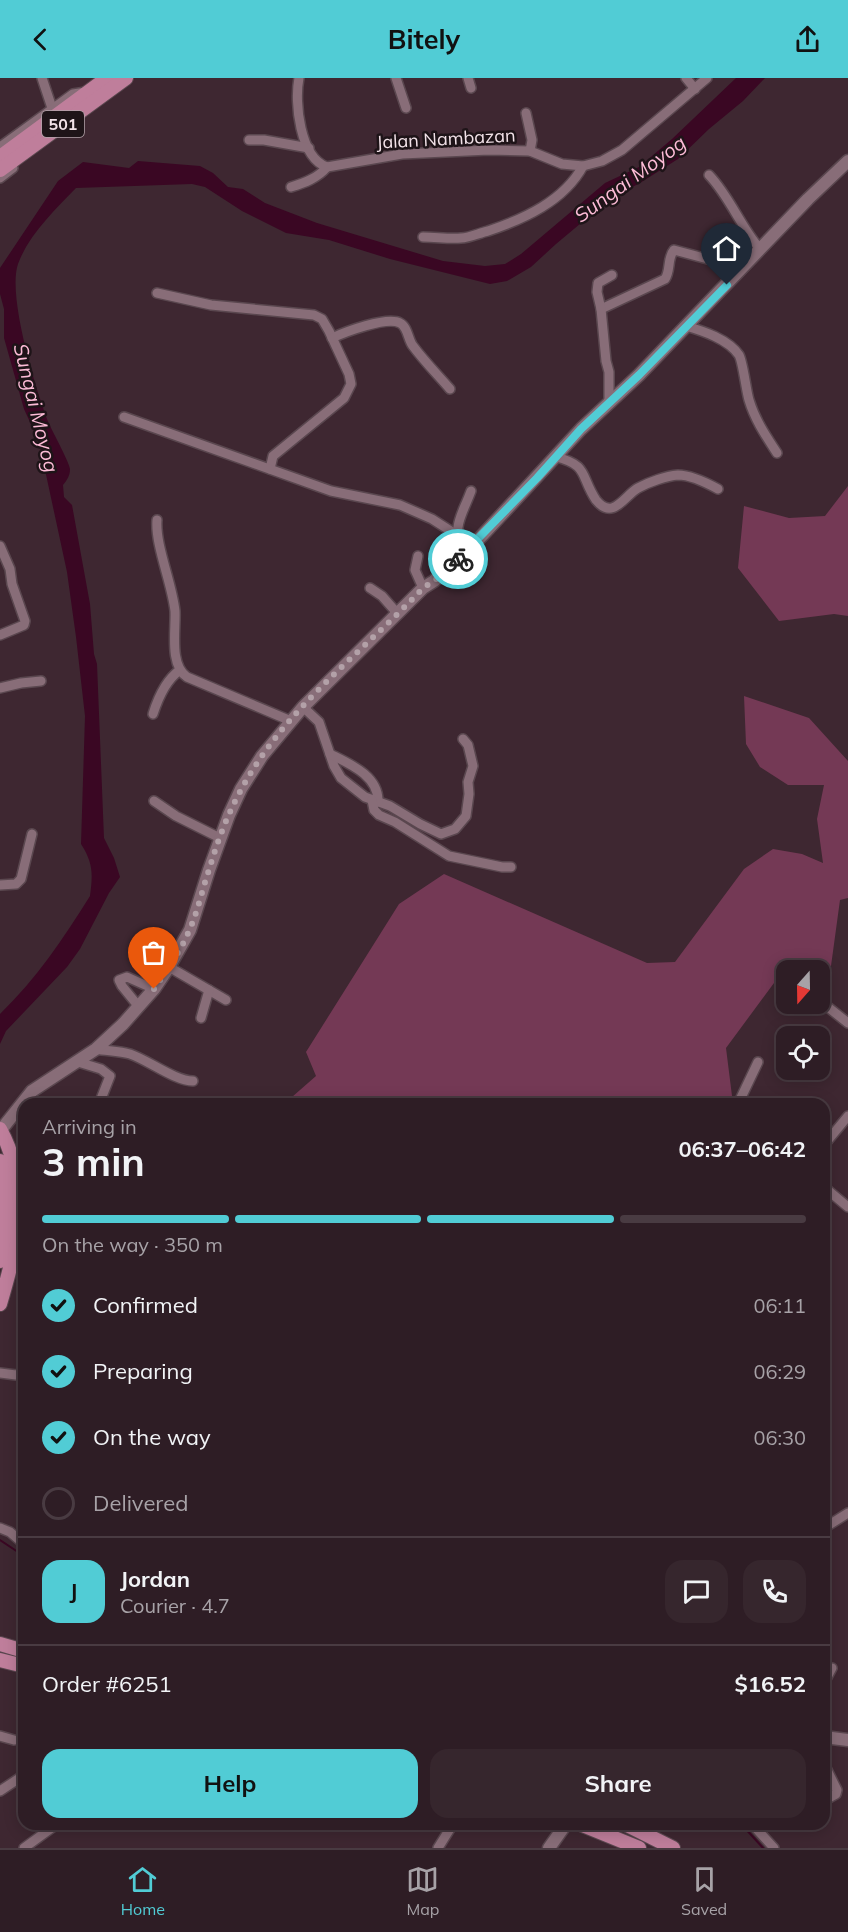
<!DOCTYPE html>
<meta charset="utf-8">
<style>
:root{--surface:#2e1d25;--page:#36262d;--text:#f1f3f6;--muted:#a7a2a7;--line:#493b42;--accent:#51ccd5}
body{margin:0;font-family:Mulish,sans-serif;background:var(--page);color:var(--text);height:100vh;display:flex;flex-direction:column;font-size:22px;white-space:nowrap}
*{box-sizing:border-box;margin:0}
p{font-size:20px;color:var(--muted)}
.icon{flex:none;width:33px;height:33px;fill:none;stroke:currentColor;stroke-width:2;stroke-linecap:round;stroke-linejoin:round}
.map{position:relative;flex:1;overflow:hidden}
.side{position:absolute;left:18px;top:1020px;width:812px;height:732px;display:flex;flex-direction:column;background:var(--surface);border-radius:18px;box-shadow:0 3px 15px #0003,0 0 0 2px var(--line)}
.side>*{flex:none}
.needle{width:39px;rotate:200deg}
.buttons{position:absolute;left:776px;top:882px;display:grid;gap:12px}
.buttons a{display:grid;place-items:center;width:54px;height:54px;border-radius:12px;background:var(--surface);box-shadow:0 3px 15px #0003,0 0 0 2px var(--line);font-size:30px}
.pin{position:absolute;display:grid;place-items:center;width:51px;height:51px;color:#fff;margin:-62px -26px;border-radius:50% 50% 50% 0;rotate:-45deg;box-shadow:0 0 6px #0007}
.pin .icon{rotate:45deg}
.courier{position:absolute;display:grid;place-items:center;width:60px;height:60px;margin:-30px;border:4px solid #51ccd5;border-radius:50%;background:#fff;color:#222;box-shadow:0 2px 8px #0007}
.headline em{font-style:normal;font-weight:700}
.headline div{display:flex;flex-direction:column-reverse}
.headline{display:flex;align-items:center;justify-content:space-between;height:102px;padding:0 24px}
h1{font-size:39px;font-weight:700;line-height:45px}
.bar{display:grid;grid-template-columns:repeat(4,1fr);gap:9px 6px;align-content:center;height:72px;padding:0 24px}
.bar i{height:8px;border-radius:4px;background:var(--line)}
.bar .on{background:var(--accent)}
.bar p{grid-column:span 4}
.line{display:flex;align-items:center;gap:15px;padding:0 24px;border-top:2px solid var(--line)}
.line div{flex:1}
.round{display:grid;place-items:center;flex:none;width:63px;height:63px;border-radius:18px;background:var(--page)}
ol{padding:0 24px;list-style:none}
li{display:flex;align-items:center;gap:18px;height:66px}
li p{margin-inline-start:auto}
li .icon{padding:6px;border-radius:50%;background:var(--accent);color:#111;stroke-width:4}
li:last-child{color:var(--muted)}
li i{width:33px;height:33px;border:3px solid var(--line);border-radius:50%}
.button{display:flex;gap:12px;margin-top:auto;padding:12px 24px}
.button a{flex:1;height:69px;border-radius:18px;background:var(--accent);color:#111;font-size:24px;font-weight:700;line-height:69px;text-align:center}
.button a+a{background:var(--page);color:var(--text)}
header{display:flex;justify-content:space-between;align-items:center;height:78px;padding:0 24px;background:var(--accent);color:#111;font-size:27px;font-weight:700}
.menu{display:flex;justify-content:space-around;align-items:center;height:84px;border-top:2px solid var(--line);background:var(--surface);font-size:16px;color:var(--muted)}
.menu a{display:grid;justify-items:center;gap:3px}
.menu .on{color:var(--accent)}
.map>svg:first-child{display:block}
</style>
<header><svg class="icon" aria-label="back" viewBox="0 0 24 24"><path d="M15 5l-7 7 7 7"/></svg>Bitely<svg class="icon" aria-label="share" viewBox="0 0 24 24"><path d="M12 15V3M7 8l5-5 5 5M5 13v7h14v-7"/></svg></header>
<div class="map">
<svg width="848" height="1770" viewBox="0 0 848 1770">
<rect width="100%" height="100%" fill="#3e2731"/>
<!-- green -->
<g fill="#743955">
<path d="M848,408V538L834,536L779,543L738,490L744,428L789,440L825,438Z"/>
<path d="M744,618L809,640L848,683V820L840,822L831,888L788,886L726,970L733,1026H284L316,998L306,974L399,826L444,796L647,885L675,884L744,791L773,771L802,776L823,785L817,741L824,707H788L760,689L746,666Z"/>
</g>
<!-- water -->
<path fill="#3a0723" d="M736,0H765L743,23L709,51L678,81L640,105L611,120L556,166L531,189L507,203L490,206L390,181L329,162L286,155L242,133L205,109L192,106L76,110C55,132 29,156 18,186C7,218 36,313 49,346C53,354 70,386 70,391C70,398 67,402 63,407L64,419L72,427L90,526L94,576L97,586L104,760L114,780L120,799L109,815L80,871L67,889L6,953L0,966V936C37,900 63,861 90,818C93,795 93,785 81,766L85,638L76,559L67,494L39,364L24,331L4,260V231L0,216V190L58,103L83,84L129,90L138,83L200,88L213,95L228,109L243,111L265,125L317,145L443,183L485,188L505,186L521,176L605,105L639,89L672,61Z"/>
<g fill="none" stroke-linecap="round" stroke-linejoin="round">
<!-- stream -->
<g stroke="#3a0723" stroke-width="2">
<path d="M0,1462L24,1478"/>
<path d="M743,1748L763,1770"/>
</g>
<defs>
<g id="street">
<path d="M42,0L52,30"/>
<path d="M299,0C294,24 300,80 327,89L402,76L489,72L530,73L562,86L583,88L602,83L622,72L707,0"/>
<path d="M396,0L406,30"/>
<path d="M468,0L471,10"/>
<path d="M686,0L695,11"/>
<path d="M526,35L532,62L530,73"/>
<path d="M249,62H264L309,70"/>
<path d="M0,69L73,16L86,14"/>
<path d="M709,97C730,119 740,148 760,171"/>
<path d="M0,100L13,90"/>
<path d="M291,109C304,105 318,100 327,89"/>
<path d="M423,159C436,159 449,161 461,160C470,160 479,155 488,153C524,141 564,123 583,88"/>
<path d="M157,215L211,227L314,237L322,241L329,253L349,296L351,306L344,320L273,378L270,391"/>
<path d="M601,231L665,201C671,192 667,180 674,172L730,187L741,192"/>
<path d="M686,248C703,253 728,261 739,277C743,284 746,312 749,322C755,342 766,358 777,375"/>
<path d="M332,260C345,254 387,238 400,245C408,249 408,262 413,268C424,283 438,297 450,311"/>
<path d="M609,325V294L606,283L601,231L597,214L598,205L612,197"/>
<path d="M124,339L331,413L400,427L432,441L457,457"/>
<path d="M556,379C589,387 580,398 596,422C613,443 624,418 638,410C649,404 666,398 678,397C691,397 707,405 718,411"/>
<path d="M157,442C155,467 172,505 175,533C176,552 169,587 187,599L291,643"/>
<path d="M0,468L10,491L12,506L25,543L24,547L0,557"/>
<path d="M464,476C451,448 461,440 471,413"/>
<path d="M418,478L415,492L423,510"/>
<path d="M370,510L382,518L397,535"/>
<path d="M0,610L21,605L41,603"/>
<path d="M303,629L319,644L334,688L341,700L365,719L390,728L420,746L441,756L455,751L466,738L469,716L468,704L473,688L468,667L463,661"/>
<path d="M153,636C158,620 166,602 180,592"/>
<path d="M330,676C350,686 379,698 378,724"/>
<path d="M372,722L374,732L379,737L395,744L449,778L502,789H511"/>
<path d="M154,723L176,738L220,760"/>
<path d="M0,807L16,806L21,801L32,756"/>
<path d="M169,889L226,922"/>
<path d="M819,922L848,945"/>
<path d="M139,929L122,908L119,902L127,899L154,911"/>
<path d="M201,940L209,912"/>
<path d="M96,971C107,973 119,973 130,976C148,982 175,1003 193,1003"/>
<path d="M78,984L101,991L110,998L99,1026"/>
<path d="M738,1026L758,984"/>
<path d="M824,1067L848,1038"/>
<path d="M14,1081H24"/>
<path d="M824,1109L848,1129"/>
<path d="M0,1295L16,1297L24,1294"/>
<path d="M0,1450L10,1454L24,1466"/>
<path d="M824,1450L848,1435"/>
<path d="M824,1517L826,1524L824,1525"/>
<path d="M824,1605L832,1590"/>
<path d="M0,1658L14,1662"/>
<path d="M824,1686L837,1712L836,1716L827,1721"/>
<path d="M0,1713L24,1697"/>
<path d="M439,1746L449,1751"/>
<path d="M752,1746L774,1770"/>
<path d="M24,1770L57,1746"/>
<path d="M438,1770L453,1746"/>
</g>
<g id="secondary">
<path d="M1,1052L32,1013L96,971L123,946L154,911L169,889L190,852L209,792L229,737L241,711L262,678L303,629L423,510L434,503L479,461L581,351L639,297L808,121L848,83"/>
<path d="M824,1659L848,1662"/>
<path d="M549,1770L566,1746"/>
</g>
<g id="primary">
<path d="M0,79L107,0"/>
<path d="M0,92L126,0"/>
<path d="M0,1051C32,1110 18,1165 0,1226"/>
<path d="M0,1083C10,1116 6,1150 0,1183"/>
<path d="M0,1566L24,1573"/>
<path d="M0,1582L24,1588"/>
<path d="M580,1746L639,1770"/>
<path d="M625,1746L673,1770"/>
</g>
</defs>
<!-- street casing -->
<use href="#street" stroke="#5a474f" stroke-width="12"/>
<!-- secondary casing -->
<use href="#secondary" stroke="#5a474f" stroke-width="15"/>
<!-- primary casing -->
<use href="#primary" stroke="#5a474f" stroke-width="16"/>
<!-- street -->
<use href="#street" stroke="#886d78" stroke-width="9"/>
<!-- secondary -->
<use href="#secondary" stroke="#886d78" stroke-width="12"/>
<!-- primary -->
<use href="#primary" stroke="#bf7e9b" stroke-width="14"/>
</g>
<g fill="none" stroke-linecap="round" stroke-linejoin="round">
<!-- done -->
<path stroke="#b3a1a8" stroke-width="6" stroke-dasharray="0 10.8" d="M154,911C167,892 180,874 189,853C198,833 202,812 209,792C217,765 227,737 241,712C284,631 361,576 423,510L434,503L458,481"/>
<!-- route -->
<path stroke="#51ccd5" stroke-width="8" d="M458,481L537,400L581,351L639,297L727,207"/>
</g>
<g text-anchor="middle" stroke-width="5" stroke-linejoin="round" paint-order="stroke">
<!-- shield labels -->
<rect fill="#1e1418" stroke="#b2a4aa" stroke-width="1.5" x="42" y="33" width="42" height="26" rx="4.5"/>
<g font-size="16" font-weight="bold" fill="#f2e2e8">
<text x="63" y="52">501</text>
</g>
<!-- street labels -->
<g font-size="18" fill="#f2e2e8" stroke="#1e1418">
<text transform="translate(446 61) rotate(-3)" y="6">Jalan Nambazan</text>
</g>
<!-- water labels -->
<g font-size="20" font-style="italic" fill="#fcbbd6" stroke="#1e1418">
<text transform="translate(630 101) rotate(-36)" y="7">Sungai Moyog</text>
<text transform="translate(36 330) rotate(76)" y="7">Sungai Moyog</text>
</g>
</g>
</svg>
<div class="buttons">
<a><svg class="needle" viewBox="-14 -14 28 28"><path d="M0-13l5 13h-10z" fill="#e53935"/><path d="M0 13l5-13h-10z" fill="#a7a2a7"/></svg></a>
<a><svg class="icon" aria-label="locate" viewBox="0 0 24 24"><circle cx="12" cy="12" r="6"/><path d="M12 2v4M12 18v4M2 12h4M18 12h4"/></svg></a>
</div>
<div class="pin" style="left:154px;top:911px;background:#ea580c"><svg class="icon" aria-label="bag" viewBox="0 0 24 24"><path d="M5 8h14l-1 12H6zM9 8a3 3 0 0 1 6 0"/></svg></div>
<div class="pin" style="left:727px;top:207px;background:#1f2937"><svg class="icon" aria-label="home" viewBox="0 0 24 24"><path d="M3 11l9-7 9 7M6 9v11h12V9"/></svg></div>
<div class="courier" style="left:458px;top:481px"><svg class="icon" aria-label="bike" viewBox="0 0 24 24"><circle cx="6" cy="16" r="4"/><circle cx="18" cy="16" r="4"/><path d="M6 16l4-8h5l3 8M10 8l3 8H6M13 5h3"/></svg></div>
<section class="side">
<div class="headline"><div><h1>3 min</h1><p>Arriving in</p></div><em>06:37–06:42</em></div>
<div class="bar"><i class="on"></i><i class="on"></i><i class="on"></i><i></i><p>On the way · 350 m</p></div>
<ol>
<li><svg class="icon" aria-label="check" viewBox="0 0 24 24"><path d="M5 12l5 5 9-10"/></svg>Confirmed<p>06:11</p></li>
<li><svg class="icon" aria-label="check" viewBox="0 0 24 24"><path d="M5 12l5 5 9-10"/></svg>Preparing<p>06:29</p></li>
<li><svg class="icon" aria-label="check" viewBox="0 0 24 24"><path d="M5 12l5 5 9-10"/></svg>On the way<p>06:30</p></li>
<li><i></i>Delivered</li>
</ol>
<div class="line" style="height:108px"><b class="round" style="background:var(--accent);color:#111">J</b><div><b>Jordan</b><p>Courier · 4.7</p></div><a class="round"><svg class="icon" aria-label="chat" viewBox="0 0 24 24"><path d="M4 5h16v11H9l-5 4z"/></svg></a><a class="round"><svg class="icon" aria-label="phone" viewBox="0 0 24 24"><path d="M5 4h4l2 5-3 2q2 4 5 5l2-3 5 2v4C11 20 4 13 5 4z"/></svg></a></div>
<div class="line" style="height:78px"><div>Order #6251</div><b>$16.52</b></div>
<div class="button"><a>Help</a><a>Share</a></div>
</section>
</div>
<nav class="menu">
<a class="on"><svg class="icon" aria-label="home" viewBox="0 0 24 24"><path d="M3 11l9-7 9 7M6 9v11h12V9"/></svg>Home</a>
<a><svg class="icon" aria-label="map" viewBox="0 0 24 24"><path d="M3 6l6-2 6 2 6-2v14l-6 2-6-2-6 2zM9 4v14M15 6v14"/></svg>Map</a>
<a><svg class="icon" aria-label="saved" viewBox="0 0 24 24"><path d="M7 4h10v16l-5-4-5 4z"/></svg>Saved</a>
</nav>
